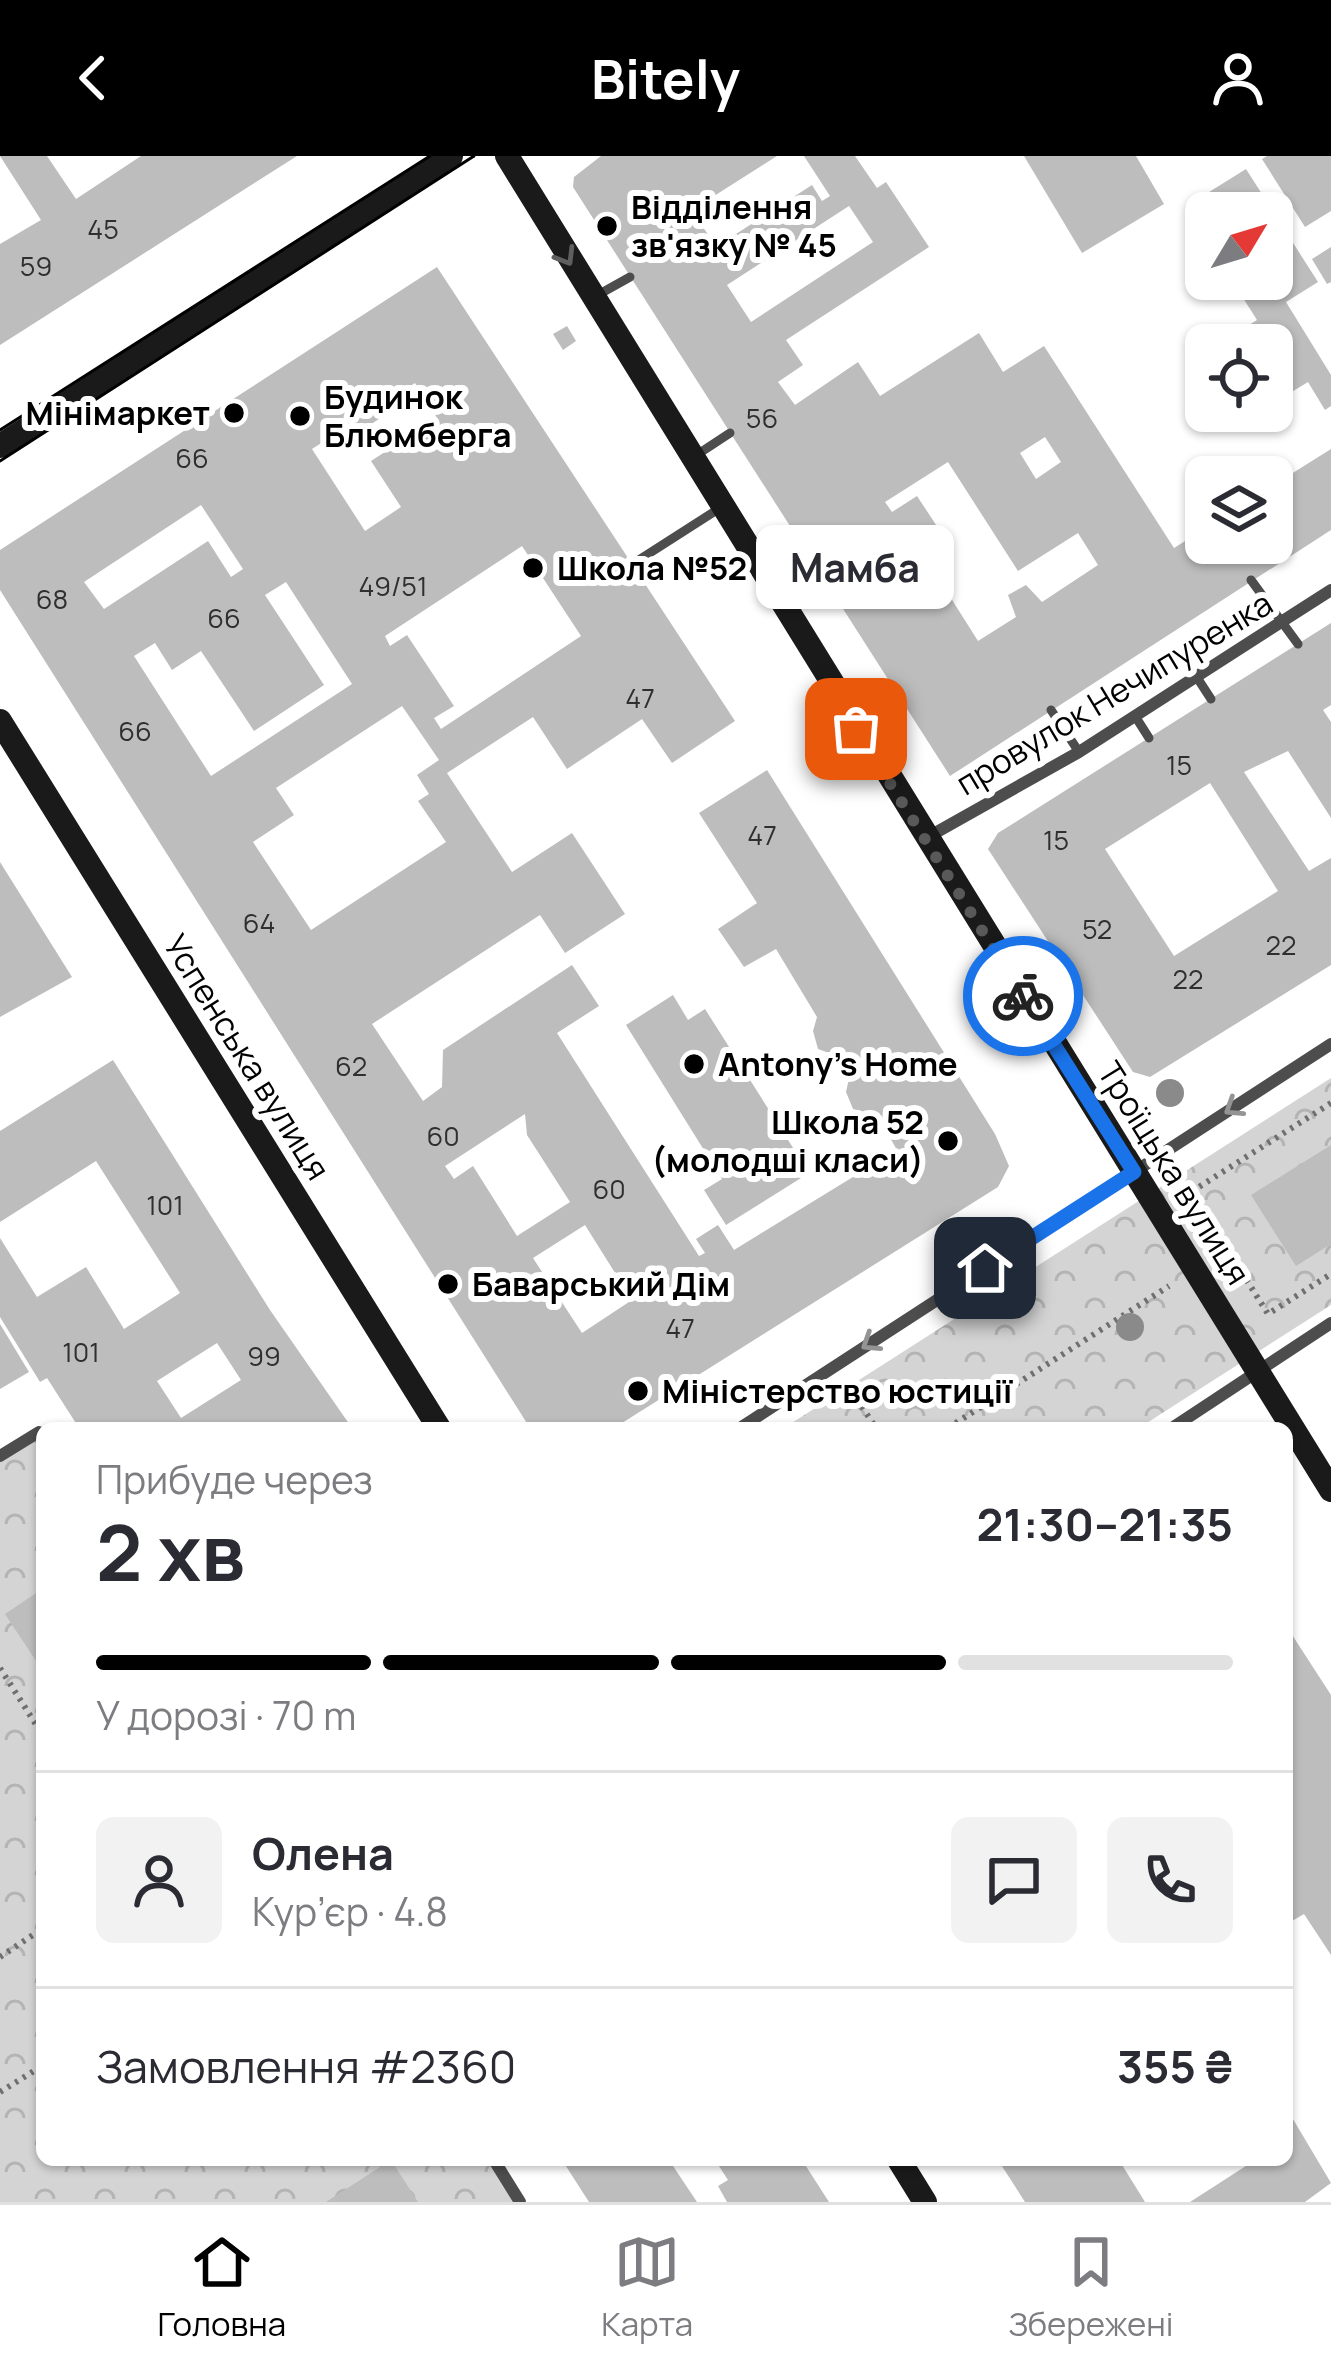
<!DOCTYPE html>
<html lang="uk">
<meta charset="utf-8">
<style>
:root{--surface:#fff;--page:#f2f2f3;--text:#2b2b33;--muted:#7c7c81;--line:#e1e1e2;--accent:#000}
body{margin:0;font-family:Manrope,sans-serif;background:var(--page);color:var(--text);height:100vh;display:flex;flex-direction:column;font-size:45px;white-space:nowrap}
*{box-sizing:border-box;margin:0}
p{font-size:39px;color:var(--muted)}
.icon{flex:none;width:66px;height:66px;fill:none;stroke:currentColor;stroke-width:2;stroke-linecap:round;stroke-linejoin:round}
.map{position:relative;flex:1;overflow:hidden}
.panel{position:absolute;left:36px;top:1266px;width:1257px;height:744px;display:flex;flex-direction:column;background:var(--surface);border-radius:18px;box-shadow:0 3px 9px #0004}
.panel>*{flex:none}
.needle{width:78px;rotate:52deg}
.tools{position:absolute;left:1185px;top:36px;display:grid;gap:24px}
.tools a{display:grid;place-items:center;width:108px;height:108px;border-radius:18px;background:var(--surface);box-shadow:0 3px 9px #0004;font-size:60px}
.pin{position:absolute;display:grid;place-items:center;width:102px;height:102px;color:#fff;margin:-51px;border-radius:24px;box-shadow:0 6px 18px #0006}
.courier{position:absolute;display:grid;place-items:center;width:120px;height:120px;margin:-60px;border:9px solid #1a73e8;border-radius:50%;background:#fff;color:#222;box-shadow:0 3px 15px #0007}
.bubble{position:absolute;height:84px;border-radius:18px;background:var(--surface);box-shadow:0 3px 9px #0004;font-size:39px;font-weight:700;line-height:84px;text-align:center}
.overview em{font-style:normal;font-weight:700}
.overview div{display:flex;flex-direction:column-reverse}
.overview{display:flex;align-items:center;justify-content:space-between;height:204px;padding:0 60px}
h1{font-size:78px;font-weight:700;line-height:90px}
.bar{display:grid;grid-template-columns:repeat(4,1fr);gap:18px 12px;align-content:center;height:144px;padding:0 60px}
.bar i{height:15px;border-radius:9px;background:var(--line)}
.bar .selected{background:var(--accent)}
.bar p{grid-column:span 4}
.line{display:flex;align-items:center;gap:30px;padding:0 60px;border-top:3px solid var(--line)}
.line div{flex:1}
.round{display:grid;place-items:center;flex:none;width:126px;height:126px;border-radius:18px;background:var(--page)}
header{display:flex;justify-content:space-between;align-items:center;height:156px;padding:0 60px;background:var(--accent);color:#fff;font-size:54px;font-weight:700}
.tab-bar{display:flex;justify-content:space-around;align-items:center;height:168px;border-top:3px solid var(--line);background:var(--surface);font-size:33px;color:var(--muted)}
.tab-bar a{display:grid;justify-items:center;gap:6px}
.tab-bar .selected{color:var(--accent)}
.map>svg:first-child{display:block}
</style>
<header><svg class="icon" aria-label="back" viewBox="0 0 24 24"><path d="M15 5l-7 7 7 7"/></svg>Bitely<svg class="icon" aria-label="person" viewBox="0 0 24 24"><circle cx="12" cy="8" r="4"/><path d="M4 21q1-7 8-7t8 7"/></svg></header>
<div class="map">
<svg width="1331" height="2046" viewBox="0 0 1331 2046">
<defs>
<pattern id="park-crowns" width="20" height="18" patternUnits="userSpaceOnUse" patternTransform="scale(3)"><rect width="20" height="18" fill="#d4d4d4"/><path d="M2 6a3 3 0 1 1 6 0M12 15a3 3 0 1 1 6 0" fill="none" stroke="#b4b4b4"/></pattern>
</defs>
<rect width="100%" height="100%" fill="#fff"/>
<!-- park -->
<g fill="url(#park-crowns)">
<path d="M1331,922V1149L1139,1272H784Z"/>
<path d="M42,1281V2004H494L520,2046H0V1300Z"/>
</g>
<!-- building -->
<g fill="#bdbdbd" fill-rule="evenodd">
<path d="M0,0H47L76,43L141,0H297L0,189V88L41,64Z"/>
<path d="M601,0H777L692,54L725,105L734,98L725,85L812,29L822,45L830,40L804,0H855L877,32L886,26L929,91L786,184L803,209L778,226L795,249L858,206L880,240L979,177L1003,216L1044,190L1174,392L1206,372V387H1272V330L1331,293V374L950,620L573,31L574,21ZM849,50L873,86L751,166L727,129ZM1045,281L1061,306L1036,323L1020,297ZM948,306L1018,415L1078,377L1098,409L1042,446L1026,429L1008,439L1016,461L978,485L925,401L948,387L917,340L892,356L885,346Z"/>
<path d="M1024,0H1136L1164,48L1082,97Z"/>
<path d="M1267,0H1331V55L1305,71L1262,3Z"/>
<path d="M1246,13L1318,126L1286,146L1331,219V250L1325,254L1308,226L1272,248V189H1217L1257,164L1231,123H1272V57H1206V84L1185,51Z"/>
<path d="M1331,91V126L1327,128L1312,103Z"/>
<path d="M437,111L735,565L672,607L642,563L567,613L533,561L447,617L512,716L572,677L625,758L565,797L540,759L372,868L423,945L442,931L443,894L572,809L599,850L557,877L699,1100L705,1097L696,1083L718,1069L734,1094L897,994L877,959L853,953L846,936L850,918L840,901L818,893L813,875L817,861L776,793L744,811L718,773L757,747L699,657L767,614L995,978L1009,1010L998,1031L614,1272H530L0,434V394ZM415,227L437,262L371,305L401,351L365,375L312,293L337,277L344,286L388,257L383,248ZM201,349L243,413L231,421L208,385L104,453L84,426ZM522,390L581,480L441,573L434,562L454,550L407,479L390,490L385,480ZM286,426L352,528L211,620L134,500L155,487L172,514L201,495L254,575L324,529L265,439ZM402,550L439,604L417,619L429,638L418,645L446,686L311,774L253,686L294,659L276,632ZM525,958L527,979L570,1046L517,1080L473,1010L454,1023L445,1010ZM585,1069L632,1144L582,1177L533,1102Z"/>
<path d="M567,170L576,185L563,194L553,178Z"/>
<path d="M1331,467V549L1323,554L1331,566V662L1288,595L1244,616L1309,715L1331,702V809L1150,921L1133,916L988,693L998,677ZM1210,627L1278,735L1174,800L1105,693Z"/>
<path d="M0,706L72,821L0,861Z"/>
<path d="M673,839L688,864L705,853L809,1017L726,1069L704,1034L722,1023L626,869Z"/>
<path d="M113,904L270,1154L352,1272H79L47,1222L40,1226L0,1161V1082L37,1141L86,1111L124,1173L180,1137L96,1005L0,1066V975ZM217,1187L241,1224L181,1262L157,1225Z"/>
<path d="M1331,989V1088L1296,1110L1251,1039Z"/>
<path d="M0,1168L29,1216L0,1233Z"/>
<path d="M42,1433V1514L5,1458Z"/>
<path d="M1287,1471L1331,1539V1799L1304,1758L1287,1768Z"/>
<path d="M1287,1953L1331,2027L1305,2046H1190L1249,2008L1247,2004H1287Z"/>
<path d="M391,2004L418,2046H326Z"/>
<path d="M562,2004H669L697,2046H589Z"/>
<path d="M715,2004H802L829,2046H727L718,2030L728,2024Z"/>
<path d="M998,2004H1119L1145,2046H1025Z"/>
</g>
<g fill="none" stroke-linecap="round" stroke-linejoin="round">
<!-- path -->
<g stroke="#6f6f6f" stroke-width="6" stroke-dasharray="3 6" stroke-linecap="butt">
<path d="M1331,947L1191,1036L1268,1158L1331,1118"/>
<path d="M847,1228L876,1272"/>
<path d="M948,1272L1169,1130"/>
<path d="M0,1512L42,1578"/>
<path d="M0,1801L42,1773"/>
<path d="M0,1936L42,1910"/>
</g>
<!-- lane -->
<g stroke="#4d4d4d" stroke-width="9">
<path d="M596,140L630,121"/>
<path d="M695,300L730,277"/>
<path d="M631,409L720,352"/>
<path d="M1251,424L1298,488"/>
<path d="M1196,520L1211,543"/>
<path d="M1051,554L1079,596"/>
<path d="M1135,560L1149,582"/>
</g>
<!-- street -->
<g stroke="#4d4d4d" stroke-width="12">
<path d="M928,681L1079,596L1331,434"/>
<path d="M740,1272L1331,888"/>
<path d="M1172,1272L1331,1167"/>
<path d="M0,1300L39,1276L42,1281"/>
<path d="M494,2004L520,2046"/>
</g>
<!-- secondary -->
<g stroke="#1a1a1a" stroke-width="24">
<path d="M507,0L1331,1334"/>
<path d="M0,290L451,0"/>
<path d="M0,565L439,1272"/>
<path d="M899,2004L925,2046"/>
</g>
<!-- tram -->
<g stroke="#000" stroke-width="3">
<path d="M0,274L430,0"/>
<path d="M0,305L474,0"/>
</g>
</g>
<!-- trees -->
<g fill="#8a8a8a">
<circle cx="1170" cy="937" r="14"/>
<circle cx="1130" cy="1171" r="14"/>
</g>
<!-- one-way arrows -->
<defs><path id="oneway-chevron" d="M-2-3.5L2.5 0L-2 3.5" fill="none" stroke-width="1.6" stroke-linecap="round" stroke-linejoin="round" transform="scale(3)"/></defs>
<use stroke="#5f5f5f" href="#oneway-chevron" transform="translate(566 101) rotate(59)"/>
<g stroke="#949494">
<use href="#oneway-chevron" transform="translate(1233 952) rotate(147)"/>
<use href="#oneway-chevron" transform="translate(870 1187) rotate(147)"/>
</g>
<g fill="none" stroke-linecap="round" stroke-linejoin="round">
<!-- done -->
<path stroke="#595959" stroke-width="12" stroke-dasharray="0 21.6" d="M856,573L1023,840"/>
<!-- route -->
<path stroke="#1a73e8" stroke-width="15" d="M985,1112L1134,1016L1023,840"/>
</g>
<!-- markers -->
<g fill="#000" stroke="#fff" stroke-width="4.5">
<circle cx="607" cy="70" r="12"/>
<circle cx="234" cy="257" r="12"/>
<circle cx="300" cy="260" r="12"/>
<circle cx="533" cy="412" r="12"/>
<circle cx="694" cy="908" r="12"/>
<circle cx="948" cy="985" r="12"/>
<circle cx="448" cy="1128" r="12"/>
<circle cx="638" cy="1235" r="12"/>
</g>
<g text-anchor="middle" stroke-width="12" stroke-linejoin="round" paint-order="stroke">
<!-- number labels -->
<g font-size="27" fill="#2f2f2f">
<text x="103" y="83">45</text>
<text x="36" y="120">59</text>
<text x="762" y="272">56</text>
<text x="192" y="312">66</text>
<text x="393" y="440">49/51</text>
<text x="52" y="453">68</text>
<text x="224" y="472">66</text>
<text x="640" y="552">47</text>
<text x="135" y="585">66</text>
<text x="1179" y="619">15</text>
<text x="762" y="689">47</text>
<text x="1056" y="694">15</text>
<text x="259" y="777">64</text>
<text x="1097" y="783">52</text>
<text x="1281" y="799">22</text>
<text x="1188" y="833">22</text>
<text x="351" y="920">62</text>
<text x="443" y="990">60</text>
<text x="609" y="1043">60</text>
<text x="165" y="1059">101</text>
<text x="680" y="1182">47</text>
<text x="81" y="1206">101</text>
<text x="264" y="1210">99</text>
</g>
<!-- poi labels -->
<g font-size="33" font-weight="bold" fill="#000" stroke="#fff" text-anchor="start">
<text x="631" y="63">Відділення<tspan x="631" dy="38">зв'язку № 45</tspan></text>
<text x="324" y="253">Будинок<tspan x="324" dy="38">Блюмберга</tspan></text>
<text x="210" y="269" text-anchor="end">Мінімаркет</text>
<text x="557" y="424">Школа №52</text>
<text x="718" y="920">Antony's Home</text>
<text x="924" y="978" text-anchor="end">Школа 52<tspan x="924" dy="38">(молодші класи)</tspan></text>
<text x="472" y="1140">Баварський Дім</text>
<text x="662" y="1247">Міністерство юстиції</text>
</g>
<!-- street labels -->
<g font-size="33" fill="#000" stroke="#fff">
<text transform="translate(1114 537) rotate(-31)" y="12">провулок Нечипуренка</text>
<text transform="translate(247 901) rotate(58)" y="12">Успенська вулиця</text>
<text transform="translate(1174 1017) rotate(58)" y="12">Троїцька вулиця</text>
</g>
</g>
</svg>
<div class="tools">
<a><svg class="needle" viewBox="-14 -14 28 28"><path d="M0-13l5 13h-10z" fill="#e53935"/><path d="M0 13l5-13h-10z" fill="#7c7c81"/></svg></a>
<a><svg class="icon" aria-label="locate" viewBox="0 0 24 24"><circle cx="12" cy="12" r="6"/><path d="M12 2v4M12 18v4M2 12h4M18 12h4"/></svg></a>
<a><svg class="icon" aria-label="layers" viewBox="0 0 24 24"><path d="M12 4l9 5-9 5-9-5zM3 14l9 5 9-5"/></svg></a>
</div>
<div class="pin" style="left:856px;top:573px;background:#ea580c"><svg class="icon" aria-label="bag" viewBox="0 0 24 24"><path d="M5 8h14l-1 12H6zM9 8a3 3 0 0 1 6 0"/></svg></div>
<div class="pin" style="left:985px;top:1112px;background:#1f2937"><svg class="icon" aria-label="home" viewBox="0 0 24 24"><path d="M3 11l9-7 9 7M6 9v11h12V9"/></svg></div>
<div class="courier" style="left:1023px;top:840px"><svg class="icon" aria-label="bike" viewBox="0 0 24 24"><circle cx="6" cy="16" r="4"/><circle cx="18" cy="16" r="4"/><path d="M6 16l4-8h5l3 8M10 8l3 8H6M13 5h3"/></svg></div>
<div class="bubble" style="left:756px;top:369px;width:198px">Мамба</div>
<section class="panel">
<div class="overview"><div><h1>2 хв</h1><p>Прибуде через</p></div><em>21:30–21:35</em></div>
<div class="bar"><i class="selected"></i><i class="selected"></i><i class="selected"></i><i></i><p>У дорозі · 70 m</p></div>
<div class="line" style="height:216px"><a class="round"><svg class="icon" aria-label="person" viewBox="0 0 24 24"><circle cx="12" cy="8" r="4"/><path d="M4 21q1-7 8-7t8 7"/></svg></a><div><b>Олена</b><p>Кур’єр · 4.8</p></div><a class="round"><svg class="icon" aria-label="chat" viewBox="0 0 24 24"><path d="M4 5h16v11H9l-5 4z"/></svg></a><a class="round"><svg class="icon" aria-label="phone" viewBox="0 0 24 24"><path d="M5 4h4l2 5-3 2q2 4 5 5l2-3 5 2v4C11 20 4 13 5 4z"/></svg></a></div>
<div class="line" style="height:156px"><div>Замовлення #2360</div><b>355 ₴</b></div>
</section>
</div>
<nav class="tab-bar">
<a class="selected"><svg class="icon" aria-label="home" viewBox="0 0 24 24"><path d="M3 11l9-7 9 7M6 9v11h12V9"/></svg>Головна</a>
<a><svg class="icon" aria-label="map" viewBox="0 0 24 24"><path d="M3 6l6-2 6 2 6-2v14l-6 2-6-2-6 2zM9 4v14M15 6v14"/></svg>Карта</a>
<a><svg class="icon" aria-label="saved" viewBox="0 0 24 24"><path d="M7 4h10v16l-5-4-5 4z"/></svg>Збережені</a>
</nav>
